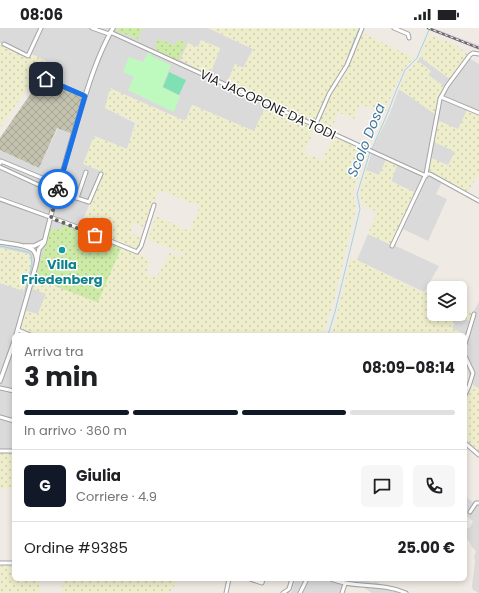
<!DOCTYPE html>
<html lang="it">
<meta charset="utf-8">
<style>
:root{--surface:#fff;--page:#f6f6f6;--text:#202124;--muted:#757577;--line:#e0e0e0;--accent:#111827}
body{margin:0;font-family:Poppins,sans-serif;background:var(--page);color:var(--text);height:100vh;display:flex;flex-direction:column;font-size:15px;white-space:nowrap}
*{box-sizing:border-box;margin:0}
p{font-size:13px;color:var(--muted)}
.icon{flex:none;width:22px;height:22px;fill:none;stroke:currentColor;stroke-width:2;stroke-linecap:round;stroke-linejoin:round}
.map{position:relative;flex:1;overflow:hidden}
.drawer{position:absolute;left:12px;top:305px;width:455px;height:248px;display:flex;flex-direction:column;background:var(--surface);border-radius:6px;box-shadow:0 2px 6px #0003}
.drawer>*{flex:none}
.controls{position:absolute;left:427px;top:253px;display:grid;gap:8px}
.controls a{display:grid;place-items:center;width:40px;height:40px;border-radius:6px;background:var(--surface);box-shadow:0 2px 6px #0003;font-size:20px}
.pin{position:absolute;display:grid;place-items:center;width:34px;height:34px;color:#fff;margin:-17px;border-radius:8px;box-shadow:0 2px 6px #0006}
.courier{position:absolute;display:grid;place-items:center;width:40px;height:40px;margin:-20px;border:3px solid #1a73e8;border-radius:50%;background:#fff;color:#222;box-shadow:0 1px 5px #0007}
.headline em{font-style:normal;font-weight:700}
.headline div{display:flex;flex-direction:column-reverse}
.headline{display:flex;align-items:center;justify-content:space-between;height:68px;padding:0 12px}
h1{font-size:26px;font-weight:700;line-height:30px}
.bar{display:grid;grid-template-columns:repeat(4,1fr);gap:6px 4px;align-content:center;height:48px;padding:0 12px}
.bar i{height:5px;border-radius:3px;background:var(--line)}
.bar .on{background:var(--accent)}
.bar p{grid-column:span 4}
.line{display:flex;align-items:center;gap:10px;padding:0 12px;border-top:1px solid var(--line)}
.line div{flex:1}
.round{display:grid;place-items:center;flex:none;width:42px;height:42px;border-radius:6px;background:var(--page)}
.status{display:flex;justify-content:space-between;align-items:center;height:28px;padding:0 20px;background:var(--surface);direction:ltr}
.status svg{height:11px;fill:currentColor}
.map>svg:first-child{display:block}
</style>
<div class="status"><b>08:06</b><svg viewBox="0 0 49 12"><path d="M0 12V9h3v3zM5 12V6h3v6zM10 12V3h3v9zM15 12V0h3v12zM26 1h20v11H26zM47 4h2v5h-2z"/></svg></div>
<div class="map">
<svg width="479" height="565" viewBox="0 0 479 565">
<defs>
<pattern id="construction-cross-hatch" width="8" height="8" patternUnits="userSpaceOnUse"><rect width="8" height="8" fill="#c3c2ae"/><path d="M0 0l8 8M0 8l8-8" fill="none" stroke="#a7a695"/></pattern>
<pattern id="farmland-dots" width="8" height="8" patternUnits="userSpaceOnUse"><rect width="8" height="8" fill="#eeeecd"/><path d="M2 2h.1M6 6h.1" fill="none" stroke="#ccccb0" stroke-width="1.8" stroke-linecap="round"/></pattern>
<pattern id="grass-dots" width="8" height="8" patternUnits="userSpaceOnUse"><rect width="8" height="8" fill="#cdeaa7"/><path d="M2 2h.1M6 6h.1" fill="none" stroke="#b0c88f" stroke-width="1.8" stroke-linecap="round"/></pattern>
</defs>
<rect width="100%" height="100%" fill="#efeae3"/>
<!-- residential -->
<g fill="#dbdada">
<path d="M0,0H208L253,21L243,40L235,37L228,54L268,73L255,104L193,77L185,93L110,61L105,80L135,95L127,121L94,108L103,144L79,201L121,220L98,274L46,266L38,286L26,283L21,300L38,307H14V425H0V255L24,263L30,241L31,232L28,226L0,220V122L39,140L58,100L72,105L46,60L33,52L45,33L30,30L0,15Z"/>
<path d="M468,27L469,30L479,36V87L467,82L455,124L449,137L430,140L428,145L443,152L436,166L447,171L428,213L403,201L396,215V218L439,238L424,264L357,232L368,206L391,217L416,165L391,153L397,137L386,133L379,147L366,142L373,120L390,85L399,61L435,86L438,71L445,59L428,47L430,43L418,33L420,29L450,51Z"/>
<path d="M479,274V361L473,357L470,351L465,331V311L466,307L452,300L458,287L471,293L473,284Z"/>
<path d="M465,468L474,475L476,472L479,475V565L473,562L472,558L475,534L474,527L476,525L475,522L472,519L469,513L465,511V502L470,499L473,493L466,488L465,490Z"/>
<path d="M295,551H370V554H378L379,556L400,561L408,565H372L361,558H346L343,565H290L292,563Z"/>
</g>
<!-- industrial -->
<path fill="#e8d5e6" d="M433,0L479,17V22L432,3Z"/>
<!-- construction -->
<path fill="url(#construction-cross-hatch)" d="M50,54L84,69L73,106L57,100L39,140L0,122V110L38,55L45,60Z"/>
<!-- farmland -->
<g fill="url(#farmland-dots)">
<path d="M208,0H360L347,34L327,65L314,95L227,54L235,36L244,40L253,21Z"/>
<path d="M361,4L414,30L404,41L392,65L385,85L360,76L354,91L338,84L331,103L317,97L330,65L339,51Z"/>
<path d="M429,7L455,16L468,27L450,51L420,29Z"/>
<path d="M201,12L220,20V21L210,47L180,32L188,15L198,19Z"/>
<path d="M0,15L30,29L32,26L46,33L0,100Z"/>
<path d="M418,33L431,43L428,47L445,59L438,71L435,86L399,61L408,43Z"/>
<path d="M110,60L185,93L192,77L254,103L266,77L315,100L304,125L322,132L334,108L368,123L353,164L356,180L334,273L323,307H38L21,300L26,283L38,286L46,266L33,261L36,251L97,274L121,220L137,224L150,233L146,245L156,250L170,225L183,228V225L148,212L156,188L189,203L200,178L161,163L158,164L144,199L134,196L130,205L141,209L137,221L83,198L103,144L83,136L94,108L127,121L137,94L105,80Z"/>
<path d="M467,82L479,87V145L467,165L428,145L431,130L448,137L455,124L434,114L437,92L458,101Z"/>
<path d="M386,132L397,137L391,154L416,165L392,217L368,206L377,184L362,177L360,165L366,142L379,147Z"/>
<path d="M0,220L28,226L30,228L31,235L30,241L24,263L0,255Z"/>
<path d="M351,229L413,260L434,268V286H460V279L473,284L471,294L458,287L452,300L466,307L465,311V307H332Z"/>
<path d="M473,357L479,361V423L465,411V374Z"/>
<path d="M0,425H14V460L0,461Z"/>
<path d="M0,538H14V551H39L41,565H0Z"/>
<path d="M64,551H179L169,565H66L61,563Z"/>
</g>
<!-- grass -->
<g fill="url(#grass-dots)">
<path d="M116,0H142L137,13L135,12L136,10L123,5L122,6L117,3Z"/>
<path d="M158,11L175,17L178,12L186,15L178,32H176L155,21Z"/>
<path d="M63,197L122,218L98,274L36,251L35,249L51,200L60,202Z"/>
</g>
<!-- park -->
<path fill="#befabe" d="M149,23L152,25L151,28L171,37L162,59L180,68L174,84L128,62L134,49L123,44L129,29L143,34Z"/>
<!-- pitch -->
<path fill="#7fe0b3" d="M169,44L186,52L179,67L163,59Z"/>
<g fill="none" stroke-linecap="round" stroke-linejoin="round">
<!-- stream -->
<g stroke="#a2d5dd" stroke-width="1">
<path d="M356,8L359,1"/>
<path d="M348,29L355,10"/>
<path d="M227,55L271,75"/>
<path d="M272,76L279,79"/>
<path d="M372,121L388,84L396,63L405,42L417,30L429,2"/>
<path d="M0,218L28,224L31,227L32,237L25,263"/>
<path d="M328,307L335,284L360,181L357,166L370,124"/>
<path d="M288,565L291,562L294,551"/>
</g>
<defs>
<g id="minor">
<path d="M92,0L109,6"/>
<path d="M394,0L408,6L409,10"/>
<path d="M110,4L426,148"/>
<path d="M4,16L28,28L41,0"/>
<path d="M46,51L85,68"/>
<path d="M441,69L479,85"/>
<path d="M315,98L329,66L347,37L362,0"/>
<path d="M0,135L1,133L59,157"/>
<path d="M0,139L43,159L89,174L101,146"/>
<path d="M426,146H430L479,173"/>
<path d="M77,170L86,144"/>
<path d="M0,171L72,197L137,224L141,218L154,177"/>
<path d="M392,218L426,146L440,71L447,58L470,27L473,25L479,26"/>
<path d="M18,302L30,307"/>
<path d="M465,316L474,286"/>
<path d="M465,328L473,345L469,358L465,367"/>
<path d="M0,360L14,363"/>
<path d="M0,389L14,393"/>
<path d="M465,415L479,427"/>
<path d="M0,423H14"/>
<path d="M470,484L476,475H479"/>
<path d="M0,535H14"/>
<path d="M250,551L262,555L263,551"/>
<path d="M331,551C355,561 382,554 406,565"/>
<path d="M226,565L229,551"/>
<path d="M283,565L289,561L292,551"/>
<path d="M300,565L307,551"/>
<path d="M342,565L345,556"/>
</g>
<g id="tertiary">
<path d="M0,214C10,216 25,216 33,222C36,225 36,228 37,232"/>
<path d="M25,218H34L44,213"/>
<path d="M16,307L36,237L39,221L44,215C54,174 65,134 77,94C87,62 96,30 113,0"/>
<path d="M0,353L14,314"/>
</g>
</defs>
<!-- minor casing -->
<use href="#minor" stroke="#a4a4a4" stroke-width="5"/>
<!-- tertiary casing -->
<use href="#tertiary" stroke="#a4a4a4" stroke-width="5.5"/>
<!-- minor -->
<use href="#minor" stroke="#fff" stroke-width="3"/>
<!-- tertiary -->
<use href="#tertiary" stroke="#fff" stroke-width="3.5"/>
<defs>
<path id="rail" d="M428,0L479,20"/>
</defs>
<!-- rail casing -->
<use href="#rail" stroke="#6b6b6b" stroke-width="2.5"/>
<!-- rail -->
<use href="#rail" stroke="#fff" stroke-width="1" stroke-dasharray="3" stroke-linecap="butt"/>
</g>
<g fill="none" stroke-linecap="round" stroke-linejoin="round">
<!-- done -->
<path stroke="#666562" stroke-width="4" stroke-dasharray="0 7.2" d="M58,161L51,190L95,207"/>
<!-- route -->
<path stroke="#1a73e8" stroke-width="5" d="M46,51L85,68L58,161"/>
</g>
<!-- markers -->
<circle fill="#0f9aa8" stroke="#fff" stroke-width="1.5" cx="62" cy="222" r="4"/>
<g text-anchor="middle" stroke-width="3" stroke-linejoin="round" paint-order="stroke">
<!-- street labels -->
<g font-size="13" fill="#1d1d1d" stroke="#fff">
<text transform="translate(268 76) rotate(25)" y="5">VIA JACOPONE DA TODI</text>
</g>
<!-- culture labels -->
<g font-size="13" font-weight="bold" fill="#0d838f" stroke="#fff">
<text x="62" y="241">Villa<tspan x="62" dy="15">Friedenberg</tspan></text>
</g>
<!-- water labels -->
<g font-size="14" font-style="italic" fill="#42789f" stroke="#fff">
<text transform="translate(366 112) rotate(-68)" y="5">Scolo Dosa</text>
</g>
</g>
</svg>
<div class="controls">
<a><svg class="icon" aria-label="layers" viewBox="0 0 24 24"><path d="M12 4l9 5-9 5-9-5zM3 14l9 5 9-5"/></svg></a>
</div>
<div class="pin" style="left:95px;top:207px;background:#ea580c"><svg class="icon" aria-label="bag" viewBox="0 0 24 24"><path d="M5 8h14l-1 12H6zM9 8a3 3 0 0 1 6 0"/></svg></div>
<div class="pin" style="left:46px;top:51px;background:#1f2937"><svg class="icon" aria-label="home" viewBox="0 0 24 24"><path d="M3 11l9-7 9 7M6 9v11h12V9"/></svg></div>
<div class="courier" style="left:58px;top:161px"><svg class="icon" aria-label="bike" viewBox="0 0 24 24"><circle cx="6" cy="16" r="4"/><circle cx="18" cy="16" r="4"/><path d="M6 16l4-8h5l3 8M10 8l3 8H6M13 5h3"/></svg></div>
<section class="drawer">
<div class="headline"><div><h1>3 min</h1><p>Arriva tra</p></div><em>08:09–08:14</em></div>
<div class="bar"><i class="on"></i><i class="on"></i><i class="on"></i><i></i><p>In arrivo · 360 m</p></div>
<div class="line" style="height:72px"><b class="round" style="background:var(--accent);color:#fff">G</b><div><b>Giulia</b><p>Corriere · 4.9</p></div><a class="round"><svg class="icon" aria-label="chat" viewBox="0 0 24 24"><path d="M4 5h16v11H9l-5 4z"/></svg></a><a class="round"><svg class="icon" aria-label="phone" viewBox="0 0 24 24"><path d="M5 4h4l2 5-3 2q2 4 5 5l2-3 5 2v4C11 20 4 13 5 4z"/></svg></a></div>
<div class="line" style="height:52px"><div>Ordine #9385</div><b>25.00 €</b></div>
</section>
</div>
